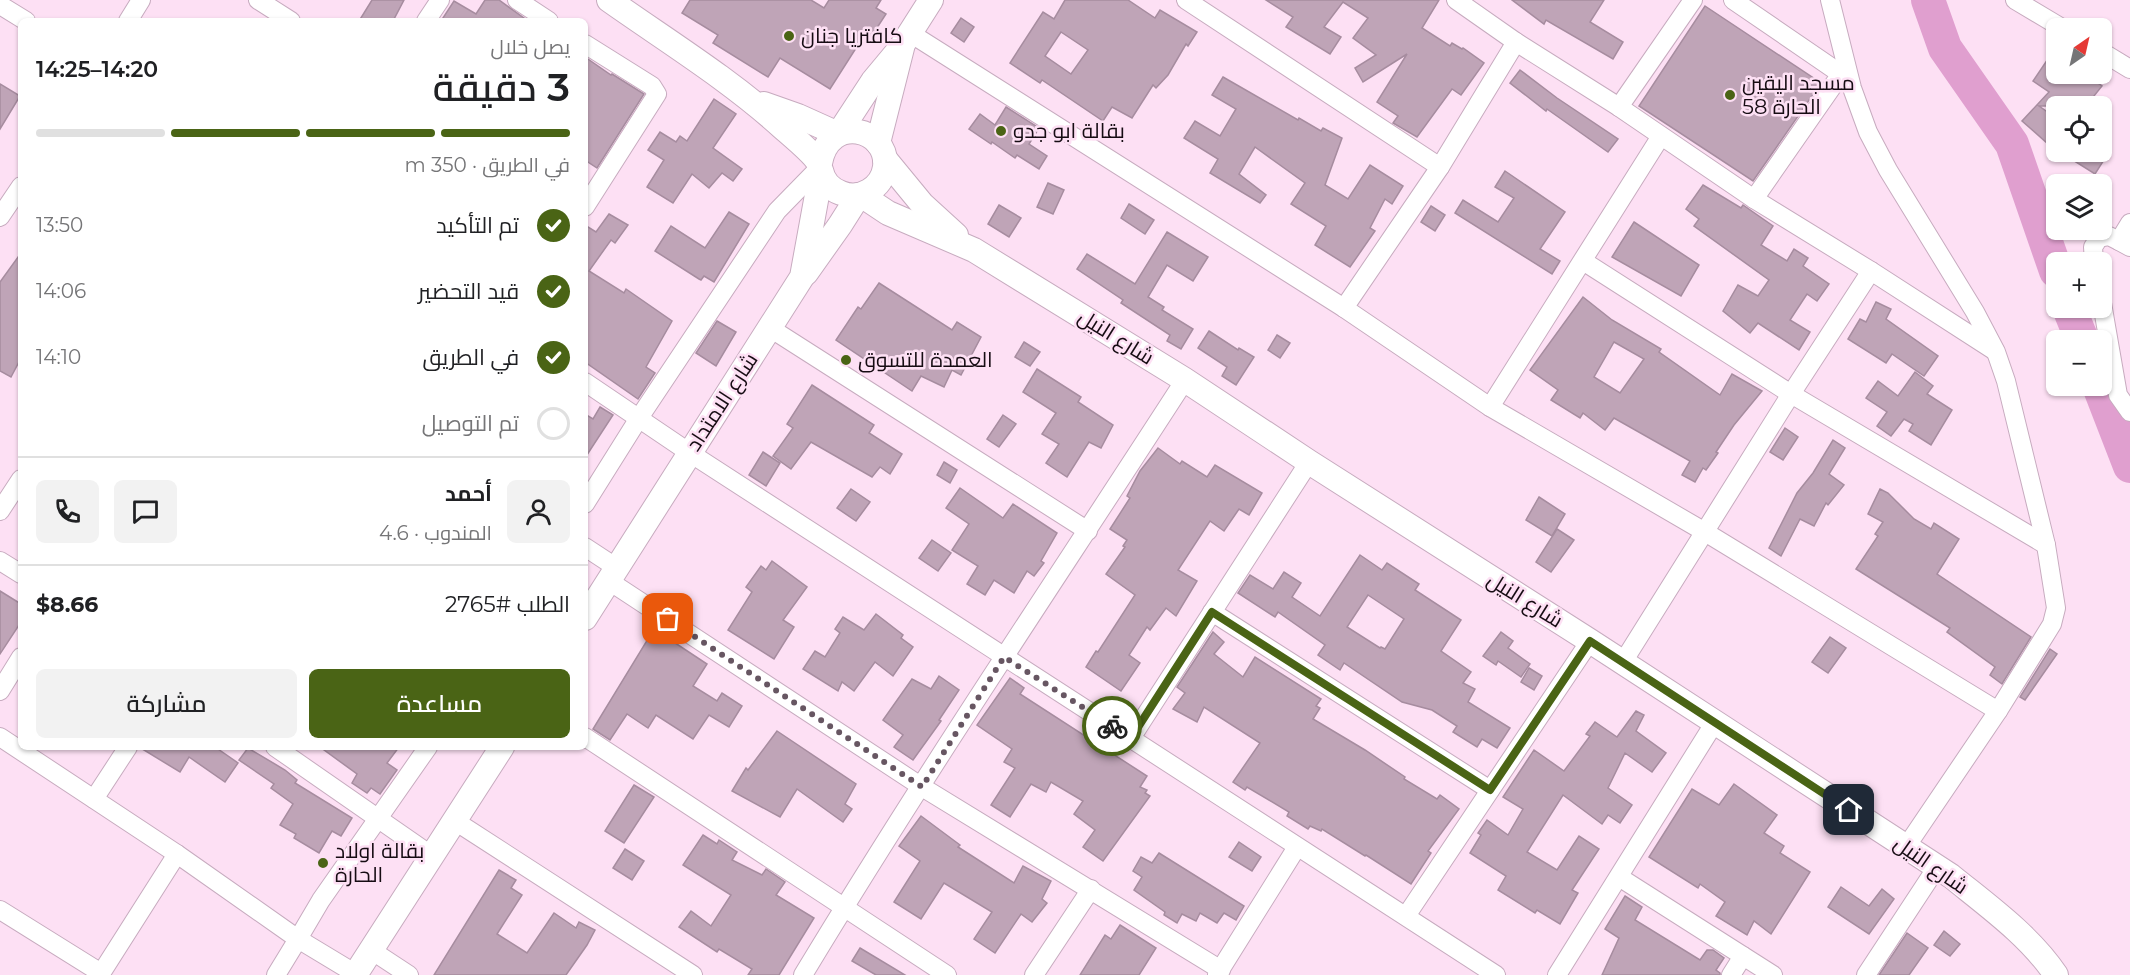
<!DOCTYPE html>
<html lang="ar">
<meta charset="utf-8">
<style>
:root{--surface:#fff;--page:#f2f2f2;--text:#202124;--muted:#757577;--line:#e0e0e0;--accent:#4a6415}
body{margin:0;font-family:Montserrat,Cairo,sans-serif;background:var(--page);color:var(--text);direction:rtl;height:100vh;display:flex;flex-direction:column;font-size:22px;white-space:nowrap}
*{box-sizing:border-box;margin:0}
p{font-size:20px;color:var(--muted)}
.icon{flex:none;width:33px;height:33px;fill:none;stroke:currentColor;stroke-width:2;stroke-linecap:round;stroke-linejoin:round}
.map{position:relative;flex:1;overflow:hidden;direction:ltr}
.panel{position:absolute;left:18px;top:18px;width:570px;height:732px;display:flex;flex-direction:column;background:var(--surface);border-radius:9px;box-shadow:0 2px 4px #0004;direction:rtl}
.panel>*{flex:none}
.needle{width:39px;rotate:34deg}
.buttons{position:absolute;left:2046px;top:18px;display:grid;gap:12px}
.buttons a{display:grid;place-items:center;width:66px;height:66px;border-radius:9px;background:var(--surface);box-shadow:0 2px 4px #0004;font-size:30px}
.pin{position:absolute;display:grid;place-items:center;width:51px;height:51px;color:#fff;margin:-26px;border-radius:12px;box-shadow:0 3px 9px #0006}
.courier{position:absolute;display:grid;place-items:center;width:60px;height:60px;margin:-30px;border:4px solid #4a6415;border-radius:50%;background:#fff;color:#222;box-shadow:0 2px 8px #0007}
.headline em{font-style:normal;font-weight:600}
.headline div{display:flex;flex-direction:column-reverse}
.headline{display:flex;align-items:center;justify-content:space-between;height:102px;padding:0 18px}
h1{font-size:39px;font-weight:600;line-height:45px}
.bar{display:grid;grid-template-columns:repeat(4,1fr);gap:9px 6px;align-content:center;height:72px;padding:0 18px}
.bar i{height:8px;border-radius:4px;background:var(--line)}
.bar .current{background:var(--accent)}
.bar p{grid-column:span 4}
.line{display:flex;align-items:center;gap:15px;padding:0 18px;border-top:2px solid var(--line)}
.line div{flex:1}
.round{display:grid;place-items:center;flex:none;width:63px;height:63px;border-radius:9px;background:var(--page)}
ol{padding:0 18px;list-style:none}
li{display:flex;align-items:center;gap:18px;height:66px}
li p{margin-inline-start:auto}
li .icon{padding:6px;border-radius:50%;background:var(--accent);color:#fff;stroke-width:4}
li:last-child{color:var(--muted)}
li i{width:33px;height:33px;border:3px solid var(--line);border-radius:50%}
.primary-button{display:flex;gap:12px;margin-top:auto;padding:12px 18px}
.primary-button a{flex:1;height:69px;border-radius:9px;background:var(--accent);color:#fff;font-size:24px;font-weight:600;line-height:69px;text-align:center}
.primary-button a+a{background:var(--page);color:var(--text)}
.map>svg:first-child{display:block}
</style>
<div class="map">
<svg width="2130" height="975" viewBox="0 0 2130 975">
<rect width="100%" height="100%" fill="#fde0f4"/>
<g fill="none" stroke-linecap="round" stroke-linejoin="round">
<!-- river -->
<g stroke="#e09fcf" stroke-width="34">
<path d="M1928,0L1945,48L2012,144L2056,271"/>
<path d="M2069,308L2082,340"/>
<path d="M2099,386L2130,466"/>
</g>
</g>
<!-- building -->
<g fill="#bfa4b7" stroke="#a68c9f" stroke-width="1.5" fill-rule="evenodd">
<path d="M372,0H404L393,21H359Z"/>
<path d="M485,0H499L528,21H441L454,1L476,14Z"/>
<path d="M690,0H811L824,8L829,0H881L876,8L886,14L871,37L865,34L830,89L780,58L768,77L713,43L718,35L682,13Z"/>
<path d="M1065,0H1128L1155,18L1160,10L1197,32L1188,46L1186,44L1168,75L1156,88L1153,85L1132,118L1112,107L1103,121L1042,80L1040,83L1010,63L1043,12L1054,19ZM1061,32L1088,50L1071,74L1045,56Z"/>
<path d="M1266,0H1439L1422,28L1450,46L1452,43L1462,49L1463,48L1484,63L1461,95L1452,89L1417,137L1393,123L1398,116L1377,102L1407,54L1363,82L1355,68L1376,55L1353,38L1368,18L1343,2L1324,27L1341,37L1330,54L1286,27L1293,17Z"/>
<path d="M1512,0H1604L1590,22L1623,42L1613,59L1546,20L1544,24Z"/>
<path d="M1705,6L1821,83L1753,181L1639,106Z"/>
<path d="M961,18L974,27L964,42L951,33Z"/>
<path d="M2056,47V74H2085L2102,86L2086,106H2039L2056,118V151L2022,121L2049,92L2033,81Z"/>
<path d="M585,57L611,75L612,74L644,94L597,168L585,160Z"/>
<path d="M1520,70L1557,98L1618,139L1608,152L1547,109L1546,111L1510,83Z"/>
<path d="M1223,77L1298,120L1299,118L1321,131L1323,128L1342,138L1325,185L1348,199L1370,165L1403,186L1392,204L1385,199L1370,228L1375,231L1350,267L1315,245L1326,226L1291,204L1305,183L1255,147L1239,174L1266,195L1260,203L1210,173L1218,159L1184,138L1195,121L1220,136L1236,109L1212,95Z"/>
<path d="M0,84L20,96L0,129Z"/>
<path d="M714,99L736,114L713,148L742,169L733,181L722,173L709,188L692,174L673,203L647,187L664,160L648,150L660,132L676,142L680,136L687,141Z"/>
<path d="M1006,107L1039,128L1029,144L1047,156L1039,169L1017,155L1015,158L992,142L991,144L969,129L980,114L995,125Z"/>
<path d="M2060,152H2109L2095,174Z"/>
<path d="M1505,171L1565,212L1540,249L1560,261L1552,274L1455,213L1463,200L1498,222L1514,198L1495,187Z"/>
<path d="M1048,183L1064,190L1053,214L1037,207Z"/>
<path d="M1703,185L1741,208L1743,205L1773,226L1761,245L1787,261L1794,249L1808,258L1803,266L1829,284L1817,301L1807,294L1790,320L1810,332L1799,350L1758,323L1750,333L1723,311L1738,285L1758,296L1769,280L1694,226L1699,219L1686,209Z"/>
<path d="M1129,204L1154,220L1145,234L1121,218Z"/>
<path d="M999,205L1021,218L1009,237L988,224Z"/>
<path d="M1431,206L1445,215L1435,231L1421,222Z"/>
<path d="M729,212L749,224L714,282L704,276L701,280L699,279L655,251L671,226L705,248Z"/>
<path d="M609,214L628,225L615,243L611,240L589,271L624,293L626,289L672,321L646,367L655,373L638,399L585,362V225L596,232Z"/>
<path d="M1634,222L1699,265L1681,296L1612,257Z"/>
<path d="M1167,232L1208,257L1193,281L1167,265L1148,297L1164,307L1162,310L1193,329L1181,349L1167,341L1170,335L1121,303L1123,300L1077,269L1087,254L1135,284Z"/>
<path d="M21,253V358L11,377L0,371V282Z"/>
<path d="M879,283L952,330L957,322L981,337L961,375L952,370L944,387L921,376L912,391L836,340L858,307L861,309Z"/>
<path d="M1583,297L1612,320L1661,349L1659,352L1720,395L1732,374L1762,391L1734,425L1716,452L1718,453L1706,470L1703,468L1695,482L1682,475L1690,461L1614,418L1605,430L1583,413L1580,418L1551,400L1558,390L1530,370ZM1614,342L1644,359L1620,393L1594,377Z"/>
<path d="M1876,302L1891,309L1886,319L1938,356L1924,376L1892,354L1886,363L1848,339L1860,319L1866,322Z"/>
<path d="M717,321L736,332L716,366L696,353Z"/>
<path d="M1209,331L1238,350L1239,348L1254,357L1236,385L1222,376L1227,367L1198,348Z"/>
<path d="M1277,335L1290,343L1280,358L1268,350Z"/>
<path d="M1024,342L1040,352L1030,366L1015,357Z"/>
<path d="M1037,369L1081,397L1078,402L1113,425L1101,448L1089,442L1067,477L1046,463L1059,444L1042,434L1056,413L1023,392Z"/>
<path d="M1915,372L1933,386L1927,394L1952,410L1931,445L1909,431L1913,424L1904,419L1891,436L1877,426L1887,412L1866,398L1878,381L1898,396Z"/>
<path d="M812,385L874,425L869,433L902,454L890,474L880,467L872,477L811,442L791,469L773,456L793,428L787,424Z"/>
<path d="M600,407L613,415L585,458V414L593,419Z"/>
<path d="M1003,415L1016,424L999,447L987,439Z"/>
<path d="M1785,428L1798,437L1783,460L1770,452Z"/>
<path d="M1833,440L1845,448L1829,474L1844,485L1828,505L1826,503L1814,526L1800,519L1781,556L1769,548L1797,493L1813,473Z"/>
<path d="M1158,448L1180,464L1182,461L1207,477L1215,465L1262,493L1249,515L1239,509L1224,531L1210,521L1178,570L1197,581L1176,616L1166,608L1150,630L1147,627L1129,655L1140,663L1121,691L1086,667L1096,651L1098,652L1135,595L1106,574L1125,547L1123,546L1127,540L1110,529L1130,498L1127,496L1140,471Z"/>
<path d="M763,452L780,463L766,486L749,475Z"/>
<path d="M944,462L957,470L950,483L937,475Z"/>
<path d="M960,488L1003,518L1013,504L1057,533L1041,561L1044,563L1034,576L1027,571L1014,593L994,580L985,595L967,584L978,566L952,550L969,524L946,508Z"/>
<path d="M851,489L870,502L856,521L837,508Z"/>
<path d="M1880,489L1888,493L1914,519L1931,529L1934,523L1959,539L1937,574L2031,637L2002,684L1990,675L1995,667L1947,632L1950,628L1856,569L1878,536L1875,534L1883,522L1868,514Z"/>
<path d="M1539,497L1565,514L1552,536L1526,520Z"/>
<path d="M1557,529L1574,540L1551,572L1536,562Z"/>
<path d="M932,540L951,553L938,571L919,558Z"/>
<path d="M1360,555L1382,570L1387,563L1419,584L1415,590L1461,620L1441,651L1471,672L1463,683L1475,689L1468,702L1510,728L1497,748L1482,739L1477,747L1453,732L1457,726L1432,710L1402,702L1344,663L1340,670L1318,655L1325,645L1278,612L1275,617L1238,593L1250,575L1273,589L1284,572L1301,583L1292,597L1320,616ZM1368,595L1404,619L1385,649L1381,647L1380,648L1347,627Z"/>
<path d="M772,561L807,587L783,620L794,627L774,659L728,630L752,592L746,587L761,566L766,570Z"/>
<path d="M0,591L21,604V622L0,654Z"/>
<path d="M876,614L903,635L901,638L913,647L893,676L875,662L854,691L842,682L838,691L803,669L815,651L825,657L840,633L835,629L843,617L864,630Z"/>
<path d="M654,629L707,664L693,686L717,701L722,693L742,706L729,727L709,715L693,739L656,715L648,728L627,714L610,740L593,729Z"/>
<path d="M1213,632L1224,642L1214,654L1243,677L1255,657L1321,699L1316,706L1320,708L1313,719L1365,750L1405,777L1404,779L1437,799L1440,795L1459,809L1428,851L1431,853L1411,884L1366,855L1365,856L1322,829L1321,831L1310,826L1308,829L1287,816L1289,812L1247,787L1245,790L1233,782L1260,743L1204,707L1197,722L1173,709L1185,693L1177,687Z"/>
<path d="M1501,632L1513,641L1508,648L1530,664L1521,677L1498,661L1496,665L1483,656Z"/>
<path d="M1830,637L1846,648L1828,673L1812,662Z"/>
<path d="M2050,649L2057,654L2025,700L2020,697Z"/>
<path d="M1529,668L1542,676L1534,690L1521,682Z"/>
<path d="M939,676L959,690L939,720L941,721L913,760L894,747L903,735L883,720L912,679L931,689Z"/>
<path d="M1010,678L1024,688L1020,694L1147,776L1140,787L1147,790L1145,793L1150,796L1103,861L1083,847L1095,830L1074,814L1083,801L1051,782L1046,792L1031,784L1010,817L991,805L1015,768L1004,762L1012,749L977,725Z"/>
<path d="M1636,711L1644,715L1636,731L1666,753L1652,772L1625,753L1608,788L1632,805L1620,823L1608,815L1602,824L1563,795L1527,852L1557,870L1579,836L1599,849L1572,890L1578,893L1560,924L1537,910L1535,913L1498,890L1506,876L1470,853L1481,835L1478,833L1487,820L1508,835L1523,809L1503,797L1534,750L1564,771L1590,736L1586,734L1595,722L1617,737Z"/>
<path d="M777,731L856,784L845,804L852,809L843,822L797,789L780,817L732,791L746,768L748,770Z"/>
<path d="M139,747H215L238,763L225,782L189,757L180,772Z"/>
<path d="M320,747H399L387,763L397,770L380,794L371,788L367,793L352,783L357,774Z"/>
<path d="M248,748L285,770L297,780L295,783L352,818L341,836L332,831L319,853L294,838L296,834L280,825L293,804L271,788L274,784L239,760Z"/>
<path d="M1734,784L1777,815L1764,833L1784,846L1780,853L1810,872L1771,934L1754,921L1747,935L1716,916L1725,902L1700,884L1698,888L1649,857L1692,789L1719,805Z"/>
<path d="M634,785L654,797L624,843L605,831Z"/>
<path d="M921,816L960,845L958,847L1014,883L1023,866L1051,881L1042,899L1047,903L1032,922L1021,914L995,953L974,939L992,912L944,883L921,919L894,902L920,861L899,846Z"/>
<path d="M703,835L717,844L719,840L737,852L732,860L762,875L766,869L785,882L776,895L814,918L779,975H748L752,969L719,949L717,952L679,927L691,911L711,926L731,895L683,865Z"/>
<path d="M1239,842L1261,857L1252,871L1229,857Z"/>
<path d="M625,849L644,861L632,880L613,868Z"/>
<path d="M1159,853L1244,906L1236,920L1224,913L1217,923L1200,913L1196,921L1182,914L1177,923L1164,915L1165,912L1134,890L1142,877L1133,871L1141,857L1152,863Z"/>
<path d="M499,870L516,880L511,888L522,895L497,934L527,953L554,913L576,928L579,922L595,930L587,945L566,975H434Z"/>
<path d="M1841,887L1869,906L1882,889L1894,899L1869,934L1828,907Z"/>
<path d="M1625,896L1642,907L1635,920L1700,960L1707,950H1713L1724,958L1716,970L1720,973V975H1602L1619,938L1605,929Z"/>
<path d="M1120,925L1156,948L1139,975H1080L1105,935L1111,939Z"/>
<path d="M1944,931L1960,944L1950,956L1934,945Z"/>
<path d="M1907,933L1928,948L1909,975H1879Z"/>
<path d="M860,948L905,975H876L852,961Z"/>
</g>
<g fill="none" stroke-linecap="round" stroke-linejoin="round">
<defs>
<g id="street">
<path d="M258,0L291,21"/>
<path d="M517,0L549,21"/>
<path d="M1186,0L1440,167"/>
<path d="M1456,0L1516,42L1619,107L1754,199L1871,271L1995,351"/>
<path d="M1733,0L1841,74L1848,82"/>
<path d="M2015,0L2062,28"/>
<path d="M0,5L26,21"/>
<path d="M128,21L141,0"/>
<path d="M426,21L440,0"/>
<path d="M910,33L1344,308L1490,407L1705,532L1998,711L2052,624L2056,608L2046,545L2006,381L1996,352L1975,312L1888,170L1868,132L1852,88L1830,0"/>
<path d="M585,44L652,86L657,94L585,207"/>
<path d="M2102,52L2130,69"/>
<path d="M1619,107L1693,0"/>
<path d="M1754,199L1841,74"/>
<path d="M0,217L21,186"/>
<path d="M2130,223L2119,241L2130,247"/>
<path d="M1583,261L1791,394L2046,545"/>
<path d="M2094,262L2093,247L2099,238L2109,236L2119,241"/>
<path d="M2102,303L2118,395L2130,412"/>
<path d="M1344,308L1440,167L1516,42"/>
<path d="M770,328L1088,531"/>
<path d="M585,382L690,453L1496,975"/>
<path d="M1490,407L1661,136"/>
<path d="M585,504L639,418L777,211L820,167"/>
<path d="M0,511L21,479"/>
<path d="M585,547L617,568"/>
<path d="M0,561L21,574"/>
<path d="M609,581L922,787L1221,970"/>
<path d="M1212,612L1490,790"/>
<path d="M1623,662L1791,394L1871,271"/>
<path d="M0,691L21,657"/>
<path d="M0,737L177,854L298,939L321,900L428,747"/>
<path d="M585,737L947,975"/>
<path d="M1131,738L1309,462"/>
<path d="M275,747L432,856"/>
<path d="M94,799L128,747"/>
<path d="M455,821L693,975"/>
<path d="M1906,847L1998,711"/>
<path d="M1619,877L1773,975"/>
<path d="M0,910L101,973"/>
<path d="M1406,916L1590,641"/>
<path d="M371,950L409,975"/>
<path d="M100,975L177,854"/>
<path d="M276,975L298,939L356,974"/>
<path d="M803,975C925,773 1057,578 1185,380"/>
<path d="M1034,975L1091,889"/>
<path d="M1217,975L1297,847"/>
<path d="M1557,975L1715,722"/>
<path d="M1731,975L1743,956"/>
<path d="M1866,975L1937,867"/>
</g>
<g id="secondary">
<path d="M609,0C667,41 729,79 782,127C791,135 813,153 818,162C819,163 820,169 821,170C823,181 830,189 841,193C860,201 882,188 885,167C889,128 829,113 820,163"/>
<path d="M764,104L798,116L838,134"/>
<path d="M839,133L873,81L898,51"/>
<path d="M878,143L903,44L931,0"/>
<path d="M885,159L922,204L956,235"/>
<path d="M861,195L888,213L974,250L1185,380L1309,462L1590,641L1951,876C1988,906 2030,936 2056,975"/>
<path d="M806,273L840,225L859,195"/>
<path d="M585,618L802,277L821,173"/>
<path d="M355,975L502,747"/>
</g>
</defs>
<!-- street casing -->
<use href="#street" stroke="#c7abbf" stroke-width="20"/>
<!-- secondary casing -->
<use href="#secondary" stroke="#c7abbf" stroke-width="26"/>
<!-- street -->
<use href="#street" stroke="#fff" stroke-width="18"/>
<!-- secondary -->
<use href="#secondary" stroke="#fff" stroke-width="24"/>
</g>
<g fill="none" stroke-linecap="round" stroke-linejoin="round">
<!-- done -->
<path stroke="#675662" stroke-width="6" stroke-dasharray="0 10.8" d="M668,619L922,787L1004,657L1112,726"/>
<!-- route -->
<path stroke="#4a6415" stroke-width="8" d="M1112,726L1131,738L1212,612L1490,790L1590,641L1849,810"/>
</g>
<!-- markers -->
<g fill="#4a6415" stroke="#fde0f4" stroke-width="2">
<circle cx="789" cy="36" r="6"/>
<circle cx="1730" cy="95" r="6"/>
<circle cx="1001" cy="131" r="6"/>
<circle cx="846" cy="360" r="6"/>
<circle cx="323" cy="863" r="6"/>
</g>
<g text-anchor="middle" stroke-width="5" stroke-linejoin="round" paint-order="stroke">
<!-- poi labels -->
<g font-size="21" fill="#160c13" stroke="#fde0f4" text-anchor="start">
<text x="801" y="43">كافتريا جنان</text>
<text x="1742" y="90">مسجد اليقين<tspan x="1742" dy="24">الحارة 58</tspan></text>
<text x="1013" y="138">بقالة ابو جدو</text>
<text x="858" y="367">العمدة للتسوق</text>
<text x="335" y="858">بقالة اولاد<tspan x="335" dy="24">الحارة</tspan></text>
</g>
<!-- street labels -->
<g font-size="21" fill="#160c13" stroke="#fde0f4">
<text transform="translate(1116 337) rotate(32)" y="7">شارع النيل</text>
<text transform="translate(722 402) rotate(-57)" y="7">شارع الامتداد</text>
<text transform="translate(1525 600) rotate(32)" y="7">شارع النيل</text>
<text transform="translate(1931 865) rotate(35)" y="7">شارع النيل</text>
</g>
</g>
</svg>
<div class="buttons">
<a><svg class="needle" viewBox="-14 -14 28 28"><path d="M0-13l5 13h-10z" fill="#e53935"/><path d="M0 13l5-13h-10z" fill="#757577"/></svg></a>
<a><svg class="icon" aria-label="locate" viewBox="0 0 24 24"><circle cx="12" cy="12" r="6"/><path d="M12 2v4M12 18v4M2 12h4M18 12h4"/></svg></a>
<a><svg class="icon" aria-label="layers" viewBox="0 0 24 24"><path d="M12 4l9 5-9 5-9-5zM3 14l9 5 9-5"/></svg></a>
<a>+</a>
<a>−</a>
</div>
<div class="pin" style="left:668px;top:619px;background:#ea580c"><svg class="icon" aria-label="bag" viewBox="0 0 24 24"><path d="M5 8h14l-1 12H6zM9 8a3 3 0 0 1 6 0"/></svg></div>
<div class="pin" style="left:1849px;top:810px;background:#1f2937"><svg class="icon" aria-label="home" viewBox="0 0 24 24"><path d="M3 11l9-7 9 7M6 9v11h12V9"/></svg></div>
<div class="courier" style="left:1112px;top:726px"><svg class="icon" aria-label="bike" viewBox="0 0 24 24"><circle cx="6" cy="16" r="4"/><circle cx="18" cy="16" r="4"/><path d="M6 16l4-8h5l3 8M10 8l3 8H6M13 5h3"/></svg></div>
<section class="panel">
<div class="headline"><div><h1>3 دقيقة</h1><p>يصل خلال</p></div><em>14:20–14:25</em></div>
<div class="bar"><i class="current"></i><i class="current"></i><i class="current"></i><i></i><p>في الطريق · 350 m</p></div>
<ol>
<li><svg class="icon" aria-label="check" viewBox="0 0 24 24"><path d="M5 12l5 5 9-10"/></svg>تم التأكيد<p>13:50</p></li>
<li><svg class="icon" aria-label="check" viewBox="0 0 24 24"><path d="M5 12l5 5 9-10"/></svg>قيد التحضير<p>14:06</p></li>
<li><svg class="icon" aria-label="check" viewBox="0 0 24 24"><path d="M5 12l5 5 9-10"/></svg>في الطريق<p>14:10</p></li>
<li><i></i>تم التوصيل</li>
</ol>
<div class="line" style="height:108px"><a class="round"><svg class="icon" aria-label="person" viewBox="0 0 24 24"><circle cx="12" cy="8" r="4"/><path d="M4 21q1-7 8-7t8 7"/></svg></a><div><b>أحمد</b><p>المندوب · 4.6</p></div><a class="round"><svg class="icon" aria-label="chat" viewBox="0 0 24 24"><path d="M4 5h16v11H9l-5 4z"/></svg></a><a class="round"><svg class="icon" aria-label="phone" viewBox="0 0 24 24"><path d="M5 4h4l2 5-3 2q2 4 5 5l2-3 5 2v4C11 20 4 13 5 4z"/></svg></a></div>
<div class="line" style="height:78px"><div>الطلب #2765</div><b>$8.66</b></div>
<div class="primary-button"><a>مساعدة</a><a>مشاركة</a></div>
</section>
</div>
